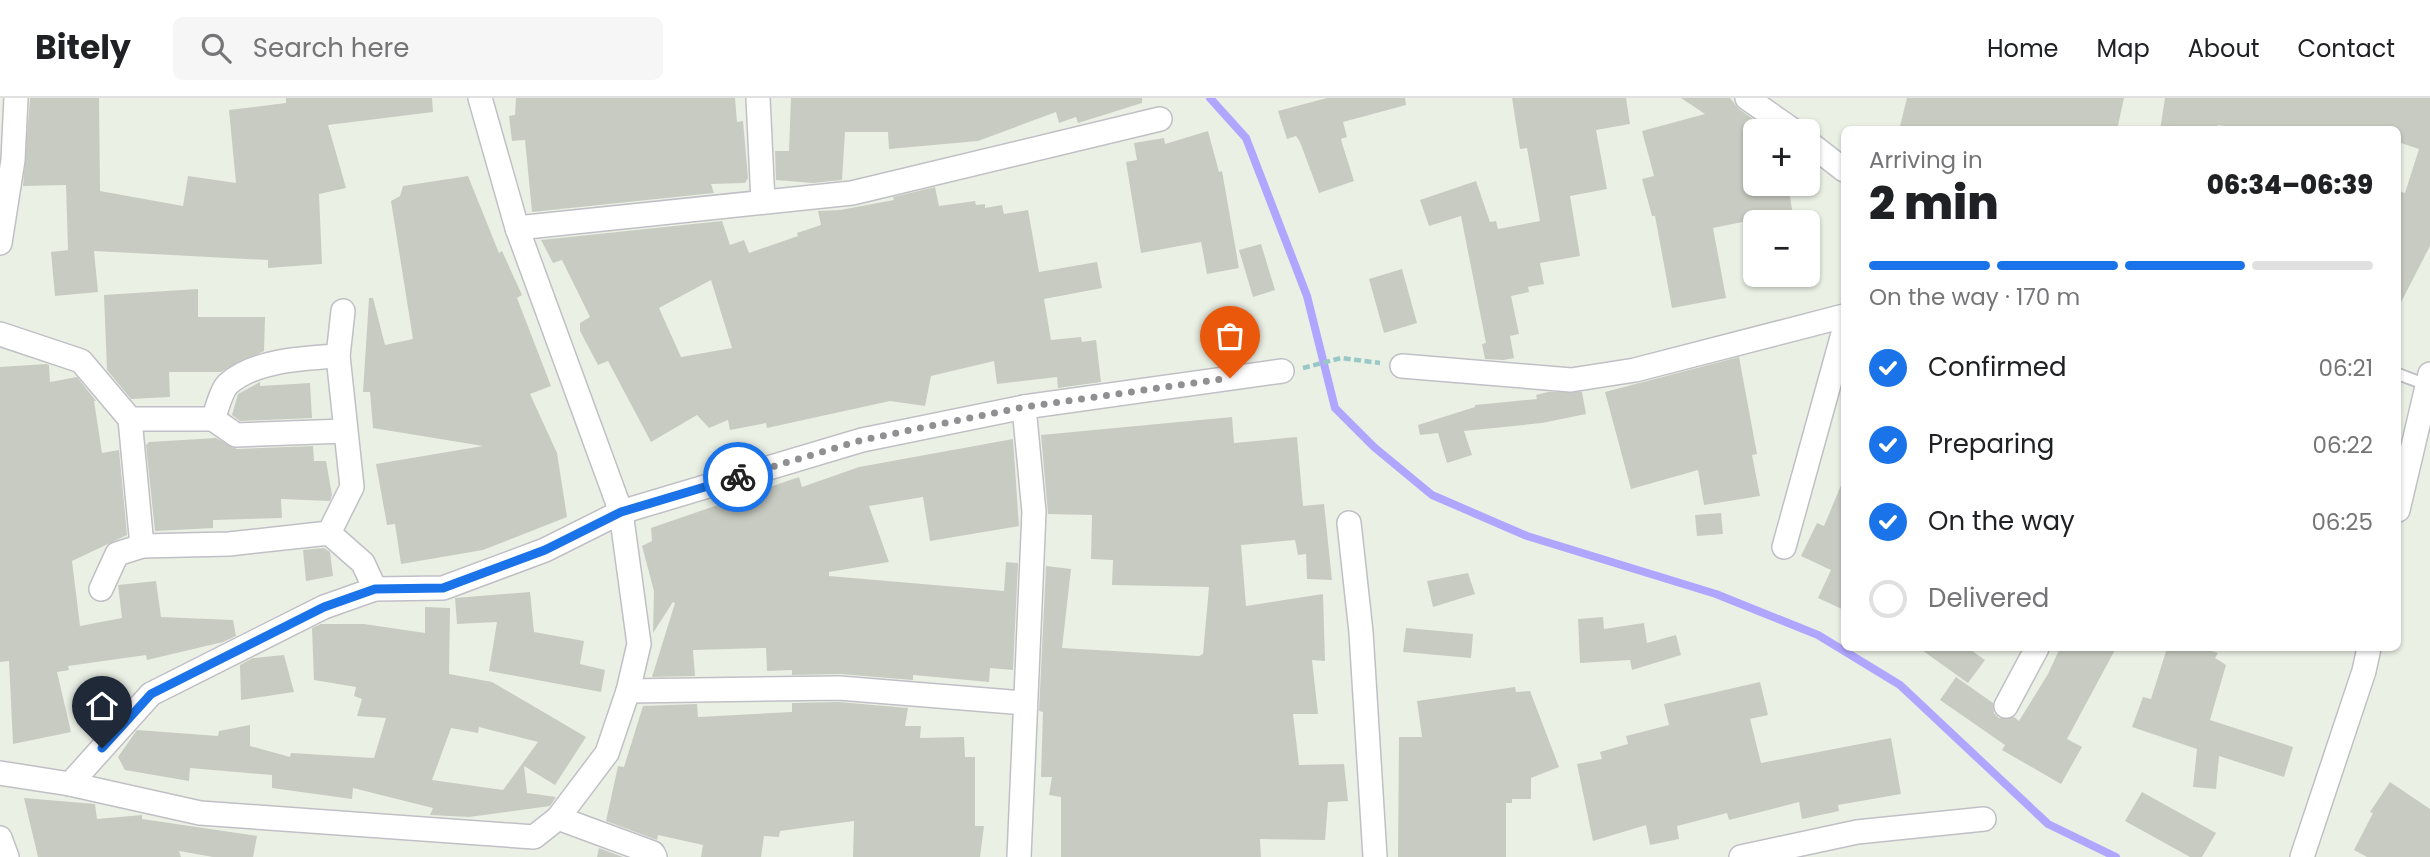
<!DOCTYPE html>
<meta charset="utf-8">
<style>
:root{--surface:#fff;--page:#f6f6f6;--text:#202124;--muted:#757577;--line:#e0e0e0;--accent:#1a73e8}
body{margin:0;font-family:Poppins,sans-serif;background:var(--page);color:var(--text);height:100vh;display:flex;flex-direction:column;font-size:26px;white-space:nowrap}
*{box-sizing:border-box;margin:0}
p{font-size:23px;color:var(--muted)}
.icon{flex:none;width:38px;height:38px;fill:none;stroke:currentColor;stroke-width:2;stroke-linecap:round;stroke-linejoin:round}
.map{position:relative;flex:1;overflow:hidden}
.sheet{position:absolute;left:1841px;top:28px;width:560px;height:525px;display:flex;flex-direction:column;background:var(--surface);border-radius:10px;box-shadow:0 2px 5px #0004}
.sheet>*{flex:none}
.fabs{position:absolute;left:1743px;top:21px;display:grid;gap:14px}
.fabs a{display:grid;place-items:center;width:77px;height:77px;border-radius:10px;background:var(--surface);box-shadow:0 2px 5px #0004;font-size:35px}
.pin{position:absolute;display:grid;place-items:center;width:60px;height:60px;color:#fff;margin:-72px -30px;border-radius:50% 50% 50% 0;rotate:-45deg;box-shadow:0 0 7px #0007}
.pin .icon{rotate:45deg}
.courier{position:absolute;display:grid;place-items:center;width:70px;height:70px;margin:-35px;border:5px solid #1a73e8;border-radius:50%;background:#fff;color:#222;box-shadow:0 2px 9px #0007}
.overview em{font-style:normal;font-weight:800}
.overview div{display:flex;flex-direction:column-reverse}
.overview{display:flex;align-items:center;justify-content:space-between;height:119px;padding:0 28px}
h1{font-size:46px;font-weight:800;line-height:52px}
.bar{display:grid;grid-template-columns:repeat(4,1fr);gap:10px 7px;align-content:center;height:84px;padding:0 28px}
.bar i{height:9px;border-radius:5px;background:var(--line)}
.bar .active{background:var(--accent)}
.bar p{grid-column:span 4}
ol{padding:0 28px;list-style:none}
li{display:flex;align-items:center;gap:21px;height:77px}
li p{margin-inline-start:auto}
li .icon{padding:7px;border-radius:50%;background:var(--accent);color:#fff;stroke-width:4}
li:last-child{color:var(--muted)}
li i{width:38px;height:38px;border:4px solid var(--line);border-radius:50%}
header{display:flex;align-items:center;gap:42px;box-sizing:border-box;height:98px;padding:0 35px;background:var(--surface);border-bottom:2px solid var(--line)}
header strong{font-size:33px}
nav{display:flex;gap:38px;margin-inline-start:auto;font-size:24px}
.search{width:490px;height:63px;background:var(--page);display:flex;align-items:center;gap:18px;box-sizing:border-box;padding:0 24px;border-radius:10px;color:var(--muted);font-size:26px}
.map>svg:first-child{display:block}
</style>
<header>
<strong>Bitely</strong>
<div class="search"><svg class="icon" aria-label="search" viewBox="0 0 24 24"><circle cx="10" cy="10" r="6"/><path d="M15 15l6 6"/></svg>Search here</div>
<nav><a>Home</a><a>Map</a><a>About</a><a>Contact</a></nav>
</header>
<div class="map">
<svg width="2430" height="759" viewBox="0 0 2430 759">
<rect width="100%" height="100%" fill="#ebf0e5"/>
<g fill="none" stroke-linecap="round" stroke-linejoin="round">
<!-- stream -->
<path stroke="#b0a6ff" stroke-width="8" d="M1210,0L1246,40L1307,198L1335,310L1374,349L1432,397L1527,438L1716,496L1818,537L1900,587L2048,726L2116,759"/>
</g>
<!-- building -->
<g fill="#c8cbc1" fill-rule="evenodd">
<path d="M30,0H99L100,93L183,108L188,78L236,85L229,12L286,5V0H432L433,14L328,27L346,90L319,96L322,166L268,170V162L94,153L98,194L55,198L51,154L68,152L66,87L23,88Z"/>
<path d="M516,0H735L737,24L743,23L748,80L745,85L711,86L714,95L532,114L525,42L512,43L509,18L515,17Z"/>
<path d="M791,0H1142V5L1078,25L1076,19L1059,25L1056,14L978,43L889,51L888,34H845L842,82L813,85L776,82L775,53H789Z"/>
<path d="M1327,0H1405L1406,7L1343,24L1347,39L1341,41L1342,45L1354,83L1319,95L1300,44L1296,38L1287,41L1278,13Z"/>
<path d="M1512,0H1626L1630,26L1596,32L1607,91L1570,98L1580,158L1540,165L1544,186L1528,189L1529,194L1511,198L1519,236L1510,238L1514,260L1504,262L1485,261L1482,246L1486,245L1461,118L1429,128L1420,102L1476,83L1490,124L1496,123L1498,131L1540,123L1527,50L1520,51Z"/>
<path d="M1681,0H1730L1739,11L1760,26L1755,33V86H1788L1794,124H1762V120L1713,130L1726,200L1672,210L1655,118H1652L1642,81L1654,78L1642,33L1705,16Z"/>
<path d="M1907,0H2124L2117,32H1899Z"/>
<path d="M2165,0H2430V148L2398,210V93L2405,95L2419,51L2398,44V32H2248L2218,27L2217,32H2160Z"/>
<path d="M1208,33L1219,74L1222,73L1239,170L1207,176L1201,144L1141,155L1126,64L1137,62L1134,45L1164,40L1165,46Z"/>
<path d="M468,78L499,155L502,153L522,197L517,200L551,288L530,296L557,355L567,419L483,452L401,466L395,426L387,427L376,366L483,348L373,330L370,294H363L369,200H373L385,247L413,241L391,103L400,98L403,88Z"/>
<path d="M935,89L939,108L975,103L976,107L985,106V110L1002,107L1004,116L1028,112L1039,174L1097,164L1102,190L1044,201L1051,242L1081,239L1082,244L1096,242L1101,284L1058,290L1057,279L997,286L994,263L931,278L925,308L890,303L767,330L766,325L730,332L728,322L709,330L697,317L651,344L608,263L598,267L580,233V225L590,219L562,162L553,165L541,142L722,123L730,147L744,142L749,155L798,138L797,135L821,127L818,113L840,112L894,102L893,99ZM711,182L732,250L681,259L659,210Z"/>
<path d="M1261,146L1275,192L1253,199L1239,152Z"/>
<path d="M1402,171L1417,225L1384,235L1369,181Z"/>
<path d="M198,191V219H265L264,253L221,274H169L170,299L131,301L107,272L104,197Z"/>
<path d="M1739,259L1757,356L1752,357L1760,398L1704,407L1698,372L1631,391L1605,294Z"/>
<path d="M46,266L49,267L50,284L77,279L96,303H94L102,355L119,352L127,437L72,463L80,528L122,520L118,487L156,483L161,519L233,522L236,538L223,544L147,562L146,557L68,568L69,572L57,574L71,634L13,646L9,563L0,564V269Z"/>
<path d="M260,284V288L310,285L312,320L240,323L232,317L238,296Z"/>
<path d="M1548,294H1582L1586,316L1542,325L1464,333L1472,357L1447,365L1438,335L1420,337L1418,327L1475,309V307L1537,301L1536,297Z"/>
<path d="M1232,319L1234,345L1297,339L1303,408L1324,406L1332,482L1307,481L1306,456L1298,457L1295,442L1241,447L1246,508L1323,496L1325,563L1312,562L1318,616H1293L1299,667L1344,666L1348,703L1328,704L1325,742L1260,741L1261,759H1061V699L1049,697L1052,679H1041L1043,614L1039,613L1046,468L1071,471L1062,550L1199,558L1203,556L1209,489L1112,487L1113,462L1091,461L1092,417L1048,416L1041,337Z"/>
<path d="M216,340L237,351L313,348L314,363H326L332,397L330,403L281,401L282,420L213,422V430L155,433L146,347L149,344Z"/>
<path d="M1013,341L1019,428L930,443L923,399L869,408L889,464L829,474V478L1004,493L1006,464L1018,465L1013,572L990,570L989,584L913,577V582L840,576L792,577V572L767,573L766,550L693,552L695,578L652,579L675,505L673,504L653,535L654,493L642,448L652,443L651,430L799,379L802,389L859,369Z"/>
<path d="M1844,380V512L1818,500L1831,472L1801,458L1817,425L1824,428Z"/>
<path d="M1721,415L1723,436L1697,438L1695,417Z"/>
<path d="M324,450L330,454L333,478L306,483L303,452Z"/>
<path d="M1468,475L1475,496L1433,509L1427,483Z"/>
<path d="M530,494L534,534L584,543L580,566L605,572L601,594L489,573L497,524L457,526L455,500Z"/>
<path d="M425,509L450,510L449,576L492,584L586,639L555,687L524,668L527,695L556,699L550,708L469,719L430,717L433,710L353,690L352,701L272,690V677L190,670L189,683L125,672L118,659L137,632L218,638L219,633L250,627V648L290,659L291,655L374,660L386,620L357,618L362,601L354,598L356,589L314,582L312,530L321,526H364L425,535ZM479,629L538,644L503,692L432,682L451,630L478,635Z"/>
<path d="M1603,519L1604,531L1644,525L1647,545L1676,537L1681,557L1632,572L1630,562L1580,565L1578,521Z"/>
<path d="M1406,530L1473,536L1471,560L1403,554Z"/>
<path d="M1919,550H1968L1985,562L1968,585Z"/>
<path d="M2060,550H2116L2067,641L2082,649L2061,686L2002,652L2005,647L1940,602L1956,579L1993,605L1994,615L1999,620L2014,619L2019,623L2048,576Z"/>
<path d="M2167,550H2202L2218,555L2215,560L2226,567L2210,622L2293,649L2284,679L2219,658L2216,691L2193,689L2197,651L2132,629L2143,599L2151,601Z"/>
<path d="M284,557L294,594L241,602L240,567L253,560Z"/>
<path d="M1760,584L1768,617L1750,621L1761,665L1891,640L1901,696L1838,707L1839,713L1802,721L1799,704L1729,722L1727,715L1677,728L1679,741L1650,747L1646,727L1593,743L1577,666L1602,661L1600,654L1628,646L1626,638L1669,627L1664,606Z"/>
<path d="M1515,589L1516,594L1530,593L1559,669L1531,680V701H1512V705H1506V759H1398L1399,639H1422L1417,603Z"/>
<path d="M839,604L908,610L905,628H921L920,640L964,639L965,659H975V728H984L980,759H853L854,723L780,733L779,739L764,738L761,759H701L703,747L658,737L657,742L606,723L618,668L624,669L643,608L697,606L698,619L792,614V605Z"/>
<path d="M2390,684L2430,711V759H2367L2354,752L2373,715L2370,714Z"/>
<path d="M2142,694L2216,735L2202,759H2190L2125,723Z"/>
<path d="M24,700L95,706L97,721L142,717V721L257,738L253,759H213L179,753L181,759H38Z"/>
<path d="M599,750L623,759H597Z"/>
</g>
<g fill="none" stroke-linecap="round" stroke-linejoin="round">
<defs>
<path id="service" d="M2398,276L2427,287"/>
<g id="minor">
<path d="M758,0L763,104"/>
<path d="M1747,0L1794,33"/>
<path d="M1808,44L1844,72"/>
<path d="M517,130L852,95L1160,21"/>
<path d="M0,145L13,62L16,0"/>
<path d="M0,236L81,263L130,321H213C217,311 221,293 228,286C255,262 304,260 338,258L343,213"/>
<path d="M1402,268L1571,282L1635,272L1844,218"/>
<path d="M130,321L142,448"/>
<path d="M213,321L236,337L345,333"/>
<path d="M2398,412L2430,276"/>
<path d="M1349,425L1361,534L1375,759"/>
<path d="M329,435L352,389L338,258"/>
<path d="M1784,449L1844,232"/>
<path d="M101,491L117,456L142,448L229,446L329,435L363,465L375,491"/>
<path d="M628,593L839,590L1025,605"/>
<path d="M2006,608L2037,550"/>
<path d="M0,675L70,686L200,715L534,739L558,720L607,655L628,593L639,546L621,414L517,130L480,0"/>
<path d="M70,686L151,596L324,509L375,491L443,490L545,452L621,414L862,342L1024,309L1282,273"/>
<path d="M558,720L653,755L655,759"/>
<path d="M0,740L7,759"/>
<path d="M1019,759L1034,414L1024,309"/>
<path d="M1741,759L1857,734L1984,721"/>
<path d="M2302,759L2364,573L2369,550"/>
</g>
</defs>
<!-- service casing -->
<use href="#service" stroke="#c1bfc6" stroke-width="14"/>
<!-- minor casing -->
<use href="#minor" stroke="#c1bfc6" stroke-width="26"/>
<!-- path -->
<path stroke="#99c9c7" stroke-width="4.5" stroke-dasharray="7 3.5" stroke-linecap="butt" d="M1303,270L1341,260L1380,265"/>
<!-- service -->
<use href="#service" stroke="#fff" stroke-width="10"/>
<!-- minor -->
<use href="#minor" stroke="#fff" stroke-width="23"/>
</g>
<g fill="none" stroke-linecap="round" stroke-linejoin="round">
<!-- done -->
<path stroke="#909092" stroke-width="7" stroke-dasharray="0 12.6" d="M738,379L862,342L1024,309L1230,280"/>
<!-- route -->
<path stroke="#1a73e8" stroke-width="9" d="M102,650L151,596L324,509L375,491L443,490L545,452L621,414L738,379"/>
</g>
</svg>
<div class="fabs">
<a>+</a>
<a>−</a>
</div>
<div class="pin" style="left:1230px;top:280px;background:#ea580c"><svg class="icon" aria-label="bag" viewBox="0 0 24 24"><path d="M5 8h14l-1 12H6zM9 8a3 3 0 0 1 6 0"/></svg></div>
<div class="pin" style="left:102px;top:650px;background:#1f2937"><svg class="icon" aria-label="home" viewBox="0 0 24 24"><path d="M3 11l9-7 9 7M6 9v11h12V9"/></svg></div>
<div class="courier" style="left:738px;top:379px"><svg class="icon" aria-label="bike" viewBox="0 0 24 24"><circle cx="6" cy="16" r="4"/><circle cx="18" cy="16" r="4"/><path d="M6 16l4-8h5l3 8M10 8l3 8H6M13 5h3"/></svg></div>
<section class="sheet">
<div class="overview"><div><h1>2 min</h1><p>Arriving in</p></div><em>06:34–06:39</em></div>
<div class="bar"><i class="active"></i><i class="active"></i><i class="active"></i><i></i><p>On the way · 170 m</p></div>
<ol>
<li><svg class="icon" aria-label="check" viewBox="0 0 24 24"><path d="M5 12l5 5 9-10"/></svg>Confirmed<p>06:21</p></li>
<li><svg class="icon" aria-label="check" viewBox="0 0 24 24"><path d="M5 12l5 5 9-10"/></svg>Preparing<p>06:22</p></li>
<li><svg class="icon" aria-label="check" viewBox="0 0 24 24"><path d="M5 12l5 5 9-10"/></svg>On the way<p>06:25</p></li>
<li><i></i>Delivered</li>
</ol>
</section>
</div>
